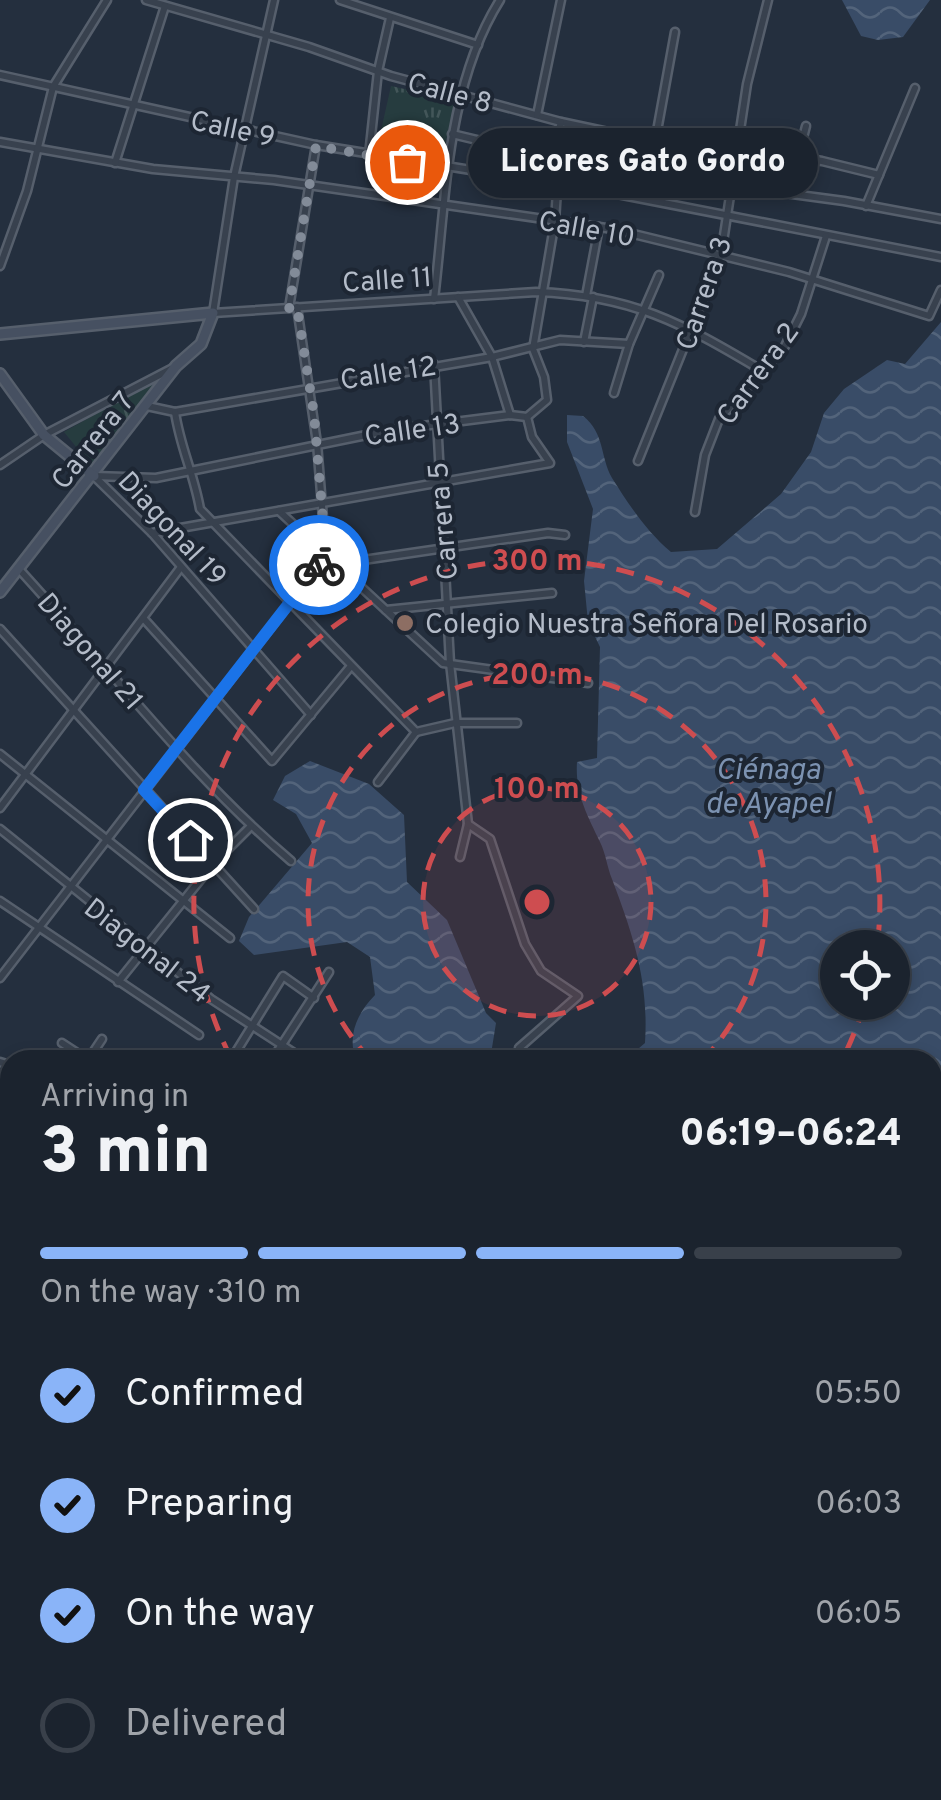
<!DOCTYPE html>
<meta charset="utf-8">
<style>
:root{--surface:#1b232e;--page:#242b36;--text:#f1f3f6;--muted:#a0a4aa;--line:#39404a;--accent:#8ab4f8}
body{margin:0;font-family:Overpass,sans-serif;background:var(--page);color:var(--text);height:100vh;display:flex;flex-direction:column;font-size:38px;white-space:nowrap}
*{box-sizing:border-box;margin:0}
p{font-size:32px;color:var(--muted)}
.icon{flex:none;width:55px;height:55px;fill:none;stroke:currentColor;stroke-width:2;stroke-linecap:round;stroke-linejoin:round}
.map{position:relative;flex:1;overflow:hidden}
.drawer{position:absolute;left:0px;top:1050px;width:942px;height:750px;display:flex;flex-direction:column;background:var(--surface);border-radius:30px 30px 0 0;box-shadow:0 5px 15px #0003,0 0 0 2px var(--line)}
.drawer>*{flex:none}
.controls{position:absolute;left:820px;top:930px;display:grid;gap:20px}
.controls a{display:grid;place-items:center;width:90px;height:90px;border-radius:50%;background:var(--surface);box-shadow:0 5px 15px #0003,0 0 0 2px var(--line);font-size:50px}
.pin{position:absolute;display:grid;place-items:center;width:85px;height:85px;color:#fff;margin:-42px;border:5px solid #fff;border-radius:50%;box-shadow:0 2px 10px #0007}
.courier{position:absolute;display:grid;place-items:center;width:100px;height:100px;margin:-50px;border:8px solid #1a73e8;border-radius:50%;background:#fff;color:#222;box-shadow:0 2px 12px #0007}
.bubble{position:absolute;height:70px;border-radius:35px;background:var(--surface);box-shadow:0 5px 15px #0003,0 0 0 2px var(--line);font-size:32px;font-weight:800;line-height:70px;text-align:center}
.head em{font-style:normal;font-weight:800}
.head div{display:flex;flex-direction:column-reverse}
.head{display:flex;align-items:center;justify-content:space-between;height:170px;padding:0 40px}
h1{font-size:65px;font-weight:800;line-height:75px}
.bar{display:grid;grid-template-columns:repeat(4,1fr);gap:15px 10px;align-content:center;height:120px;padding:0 40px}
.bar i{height:12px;border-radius:8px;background:var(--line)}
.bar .current{background:var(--accent)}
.bar p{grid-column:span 4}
ol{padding:0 40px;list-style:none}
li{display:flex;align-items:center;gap:30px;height:110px}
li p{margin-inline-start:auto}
li .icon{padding:10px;border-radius:50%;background:var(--accent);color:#111;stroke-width:4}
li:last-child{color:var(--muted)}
li i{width:55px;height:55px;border:5px solid var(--line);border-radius:50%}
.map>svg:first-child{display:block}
</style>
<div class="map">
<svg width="941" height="1800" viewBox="0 0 941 1800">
<defs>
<pattern id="grass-tufts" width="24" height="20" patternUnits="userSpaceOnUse" patternTransform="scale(2.5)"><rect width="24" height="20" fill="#263c3f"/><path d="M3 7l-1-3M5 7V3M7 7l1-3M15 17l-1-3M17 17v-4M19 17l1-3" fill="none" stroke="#435659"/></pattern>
<pattern id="water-waves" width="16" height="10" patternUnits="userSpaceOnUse" patternTransform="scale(2.5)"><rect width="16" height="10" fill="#394c67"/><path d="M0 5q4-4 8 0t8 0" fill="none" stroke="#53647b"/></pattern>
</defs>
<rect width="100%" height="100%" fill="#242f3e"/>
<!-- grass -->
<g fill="url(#grass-tufts)">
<path d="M391,86L449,99L454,106L442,158L378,144Z"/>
<path d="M151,383L153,386L91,465L64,432Z"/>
</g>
<!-- water -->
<g fill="url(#water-waves)" fill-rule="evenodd">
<path d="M842,0H930L903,37L878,40L861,36Z"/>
<path d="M941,322V1359L932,1353V1060H625L645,1043C649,981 633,935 612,879C607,867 606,854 600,842C587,814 575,794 577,762L597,758L600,647L588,622L584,581L593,509L567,442V415L583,416C605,433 600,457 612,478C629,505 647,532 671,552L717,549L752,519L781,494L811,452L824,413L844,389L887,360L905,364ZM838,948H892V1002H838Z"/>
<path d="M310,761L369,784L404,815L407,882L447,920L486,1013L496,1023L490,1060H356C347,1036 357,1013 375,995L370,957L347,942L254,955L239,941L249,917L312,843L296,814L273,800L285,776Z"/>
</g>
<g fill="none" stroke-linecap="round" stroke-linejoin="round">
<defs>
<g id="street">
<path d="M146,0L309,47L391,76L561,122L655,142L737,147L822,161L879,175"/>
<path d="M274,0L234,177L213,313L536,292C631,295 682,323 761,370"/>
<path d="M340,0L478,45"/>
<path d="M0,75L316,145L607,192L941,257"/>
<path d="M537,115L561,0"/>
<path d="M452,134L590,167L844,201L941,219"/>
<path d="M0,142L153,169L274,180L613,229L789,272L929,316L941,290"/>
<path d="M655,142L675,32"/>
<path d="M369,155L378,71L390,18"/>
<path d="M798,157L806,126"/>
<path d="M551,158L561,122"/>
<path d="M115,163L165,6"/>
<path d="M662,202L665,179"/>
<path d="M866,206L915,88"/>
<path d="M0,266L27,191L53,87L107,0"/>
<path d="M586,296L599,227"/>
<path d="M458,297L492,357L510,415"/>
<path d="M434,299C446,201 446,86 500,0"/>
<path d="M289,308L316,145"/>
<path d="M584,342L593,297"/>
<path d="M434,364L450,663L468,824L460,857"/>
<path d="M614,393L629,344L659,275"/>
<path d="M147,406L175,412L492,357L560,340L629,344"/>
<path d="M175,412C180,447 194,474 200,509L416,732"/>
<path d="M638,461L721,255L747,84L768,0"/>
<path d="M0,465L44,435L173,368"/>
<path d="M94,476L156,478L391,430L510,415L527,417L547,400L544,377L533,349L555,221L559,160"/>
<path d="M95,477L152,533L311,715"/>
<path d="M279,511L443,663L588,683"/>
<path d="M695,512L705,455L719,419L785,346L801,314L826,236"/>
<path d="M152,533L550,463L532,437L527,417"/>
<path d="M336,564L548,533L565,535"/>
<path d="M18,568C109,667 189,774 291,861"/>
<path d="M386,610L552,593"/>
<path d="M144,619L272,761L351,666"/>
<path d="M0,629L254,909"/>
<path d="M416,732L455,723H517"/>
<path d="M0,754L230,938"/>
<path d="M378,782L416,732"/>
<path d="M0,808L181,567"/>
<path d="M468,824L490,839L525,944L541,971L578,996L519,1048"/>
<path d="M0,829L211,999L305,1060"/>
<path d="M0,901L199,1035"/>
<path d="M0,978L326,556L317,443L297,307"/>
<path d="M118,982L213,864L251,826"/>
<path d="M62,1043L88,1060L102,1039"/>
<path d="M231,1060L283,976L314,998"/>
<path d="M272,1060L329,972"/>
<path d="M0,1062L10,1065"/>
<path d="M0,1330L10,1333"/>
<path d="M0,1390L10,1393"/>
<path d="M0,1450L10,1453"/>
<path d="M0,1496L10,1500"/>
<path d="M0,1520L10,1505"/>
<path d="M0,1534H10"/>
<path d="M0,1575H10"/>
<path d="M0,1615H10"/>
<path d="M0,1657L10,1658"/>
<path d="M9,1699L10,1761"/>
<path d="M0,1760L10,1761"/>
<path d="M932,1760L941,1763"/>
<path d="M698,1790L700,1800"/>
<path d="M900,1790L911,1800"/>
<path d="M516,1800V1790"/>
</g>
<g id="secondary">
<path d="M0,334L213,313L201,344L176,366L0,592"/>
<path d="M0,374L44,435L94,476"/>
</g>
</defs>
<!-- street casing -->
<use href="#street" stroke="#565f6c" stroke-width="11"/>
<!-- secondary casing -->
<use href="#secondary" stroke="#565f6c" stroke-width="14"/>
<!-- street -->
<use href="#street" stroke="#38414e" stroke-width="6"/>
<!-- secondary -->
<use href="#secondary" stroke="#465061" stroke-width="9"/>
</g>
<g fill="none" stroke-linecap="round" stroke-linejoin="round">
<!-- done -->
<path stroke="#828b98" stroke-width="10" stroke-dasharray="0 18" d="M319,565L326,556L314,414L297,307L289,308L316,146L407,162"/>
<!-- route -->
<path stroke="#1a73e8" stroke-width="12" d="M190,840L144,790L319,565"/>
</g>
<!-- distance rings -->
<circle cx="537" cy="902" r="114" fill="#ce4d50" fill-opacity=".12"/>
<g fill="none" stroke="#ce4d50" stroke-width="5" stroke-dasharray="18 12">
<circle cx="537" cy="902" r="114"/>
<path d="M371 1060A229 229 0 1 1 703 1060"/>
<path d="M864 1005A343 343 0 0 1 843 1058M231 1058A343 343 0 1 1 877 947"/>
</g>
<!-- markers -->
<circle fill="#8d6e63" stroke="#1d2633" stroke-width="4" cx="405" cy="623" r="10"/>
<g text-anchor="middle" stroke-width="8" stroke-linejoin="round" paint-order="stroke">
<!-- street labels -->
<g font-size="28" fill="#b4bcc9" stroke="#1d2633">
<text transform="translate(450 92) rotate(15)" y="10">Calle 8</text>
<text transform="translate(233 128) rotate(12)" y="10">Calle 9</text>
<text transform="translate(587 228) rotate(10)" y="10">Calle 10</text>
<text transform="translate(387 279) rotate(-4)" y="10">Calle 11</text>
<text transform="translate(703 293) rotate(-71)" y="10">Carrera 3</text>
<text transform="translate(388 372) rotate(-9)" y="10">Calle 12</text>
<text transform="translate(757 373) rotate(-54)" y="10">Carrera 2</text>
<text transform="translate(412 429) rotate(-8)" y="10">Calle 13</text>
<text transform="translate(92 440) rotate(-52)" y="10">Carrera 7</text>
<text transform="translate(442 521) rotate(-95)" y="10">Carrera 5</text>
<text transform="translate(173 528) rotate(47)" y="10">Diagonal 19</text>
<text transform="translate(91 651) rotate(49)" y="10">Diagonal 21</text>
<text transform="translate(148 950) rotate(38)" y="10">Diagonal 24</text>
</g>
<!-- poi labels -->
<g font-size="28" fill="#b4bcc9" stroke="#1d2633" text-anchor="start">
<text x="425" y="633">Colegio Nuestra Señora Del Rosario</text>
</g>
<!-- water labels -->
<g font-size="30" font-style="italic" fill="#7c92b1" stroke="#1d2633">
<text x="768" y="779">Ciénaga<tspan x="768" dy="34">de Ayapel</tspan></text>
</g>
</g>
<circle cx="537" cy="902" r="15" fill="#ce4d50" stroke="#1d2633" stroke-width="5"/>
<g font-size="30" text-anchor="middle" font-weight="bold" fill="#ce4d50" stroke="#1d2633" stroke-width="8" stroke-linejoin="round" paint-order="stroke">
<text x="537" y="570">300 m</text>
<text x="537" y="684">200 m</text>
<text x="537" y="798">100 m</text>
</g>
</svg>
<div class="controls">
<a><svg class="icon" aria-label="locate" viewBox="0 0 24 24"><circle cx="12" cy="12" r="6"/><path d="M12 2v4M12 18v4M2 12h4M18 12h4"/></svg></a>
</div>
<div class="pin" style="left:407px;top:162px;background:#ea580c"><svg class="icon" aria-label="bag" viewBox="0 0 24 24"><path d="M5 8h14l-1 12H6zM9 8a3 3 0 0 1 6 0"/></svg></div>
<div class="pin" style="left:190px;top:840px;background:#1f2937"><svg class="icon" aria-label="home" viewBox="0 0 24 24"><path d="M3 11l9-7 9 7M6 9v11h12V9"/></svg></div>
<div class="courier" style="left:319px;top:565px"><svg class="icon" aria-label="bike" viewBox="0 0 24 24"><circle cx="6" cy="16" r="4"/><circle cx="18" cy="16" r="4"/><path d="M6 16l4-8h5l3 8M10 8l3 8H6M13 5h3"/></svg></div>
<div class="bubble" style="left:468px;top:128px;width:350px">Licores Gato Gordo</div>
<section class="drawer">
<div class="head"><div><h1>3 min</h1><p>Arriving in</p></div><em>06:19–06:24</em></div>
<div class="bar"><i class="current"></i><i class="current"></i><i class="current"></i><i></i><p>On the way · 310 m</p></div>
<ol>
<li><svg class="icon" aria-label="check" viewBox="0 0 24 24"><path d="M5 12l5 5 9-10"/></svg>Confirmed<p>05:50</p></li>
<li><svg class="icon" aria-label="check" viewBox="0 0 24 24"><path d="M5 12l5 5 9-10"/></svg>Preparing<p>06:03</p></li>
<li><svg class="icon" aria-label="check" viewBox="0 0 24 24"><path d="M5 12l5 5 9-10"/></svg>On the way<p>06:05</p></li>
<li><i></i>Delivered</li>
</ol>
</section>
</div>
